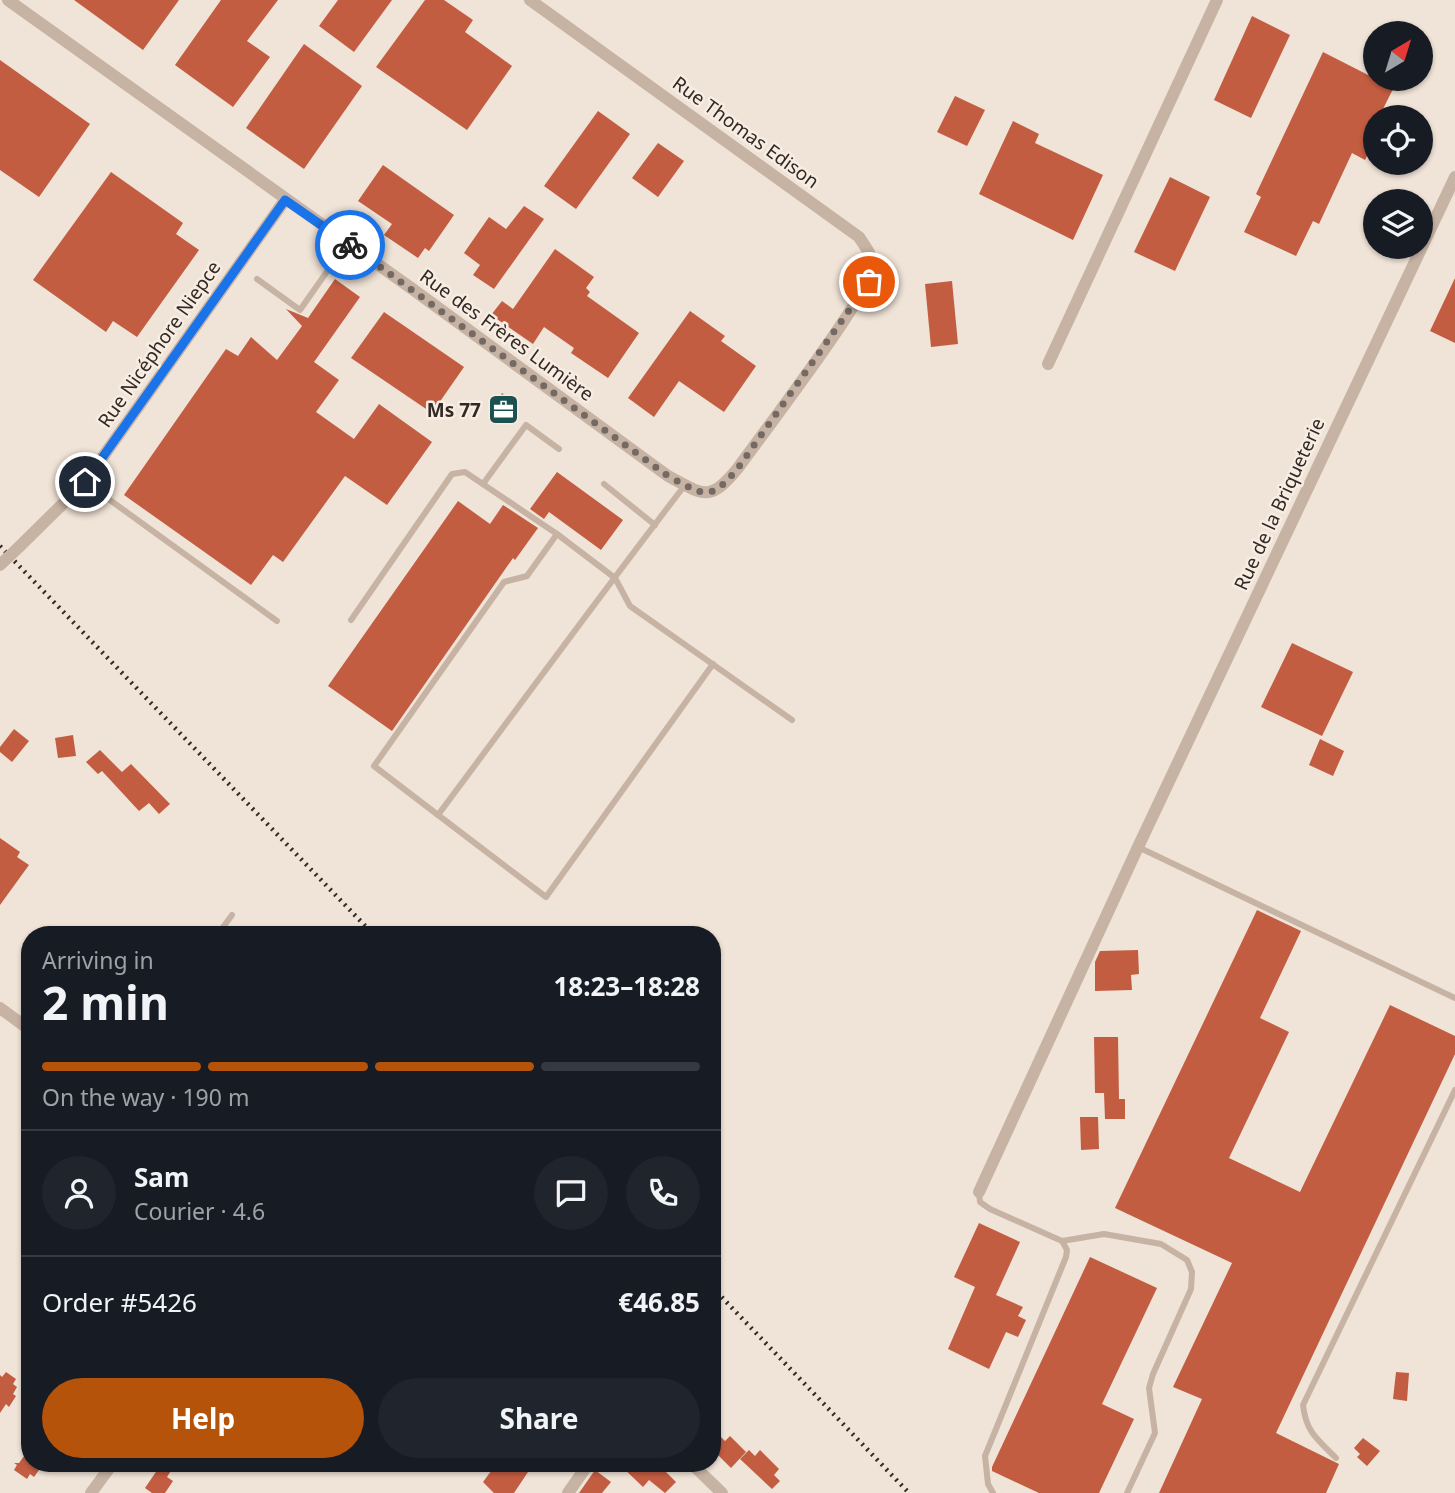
<!DOCTYPE html>
<meta charset="utf-8">
<style>
:root{--surface:#171b24;--page:#20242c;--text:#f1f3f6;--muted:#9ea1a6;--line:#363941;--accent:#b45309}
body{margin:0;font-family:"Noto Sans",sans-serif;background:var(--page);color:var(--text);height:100vh;display:flex;flex-direction:column;font-size:26px;white-space:nowrap}
*{box-sizing:border-box;margin:0}
p{font-size:23px;color:var(--muted)}
.icon{flex:none;width:38px;height:38px;fill:none;stroke:currentColor;stroke-width:2;stroke-linecap:round;stroke-linejoin:round}
.map{position:relative;flex:1;overflow:hidden}
.sheet{position:absolute;left:21px;top:926px;width:700px;height:546px;display:flex;flex-direction:column;background:var(--surface);border-radius:28px;box-shadow:0 2px 5px #0004}
.sheet>*{flex:none}
.needle{width:46px;rotate:38deg}
.controls{position:absolute;left:1363px;top:21px;display:grid;gap:14px}
.controls a{display:grid;place-items:center;width:70px;height:70px;border-radius:50%;background:var(--surface);box-shadow:0 2px 5px #0004;font-size:35px}
.pin{position:absolute;display:grid;place-items:center;width:60px;height:60px;color:#fff;margin:-30px;border:4px solid #fff;border-radius:50%;box-shadow:0 2px 7px #0007}
.courier{position:absolute;display:grid;place-items:center;width:70px;height:70px;margin:-35px;border:5px solid #1a73e8;border-radius:50%;background:#fff;color:#222;box-shadow:0 2px 9px #0007}
.summary em{font-style:normal;font-weight:700}
.summary div{display:flex;flex-direction:column-reverse}
.summary{display:flex;align-items:center;justify-content:space-between;height:119px;padding:0 21px}
h1{font-size:46px;font-weight:700;line-height:52px}
.bar{display:grid;grid-template-columns:repeat(4,1fr);gap:10px 7px;align-content:center;height:84px;padding:0 21px}
.bar i{height:9px;border-radius:5px;background:var(--line)}
.bar .selected{background:var(--accent)}
.bar p{grid-column:span 4}
.line{display:flex;align-items:center;gap:18px;padding:0 21px;border-top:2px solid var(--line)}
.line div{flex:1}
.round{display:grid;place-items:center;flex:none;width:74px;height:74px;border-radius:37px;background:var(--page)}
.cta{display:flex;gap:14px;margin-top:auto;padding:14px 21px}
.cta a{flex:1;height:80px;border-radius:42px;background:var(--accent);color:#fff;font-size:28px;font-weight:700;line-height:80px;text-align:center}
.cta a+a{background:var(--page);color:var(--text)}
.map>svg:first-child{display:block}
</style>
<div class="map">
<svg width="1455" height="1493" viewBox="0 0 1455 1493">
<rect width="100%" height="100%" fill="#f0e3d7"/>
<!-- building -->
<g fill="#c35d42">
<path d="M74,0H179L143,50Z"/>
<path d="M221,0H278L247,41L270,57L233,107L175,65Z"/>
<path d="M338,0H392L354,52L319,26Z"/>
<path d="M425,0H444L473,20L465,32L512,66L467,130L376,67Z"/>
<path d="M1252,16L1290,35L1251,118L1214,100Z"/>
<path d="M304,44L362,86L304,169L246,128Z"/>
<path d="M1323,52L1376,79H1398L1379,117H1376V125L1365,147L1370,150L1365,160L1352,153L1319,224L1313,221L1296,256L1244,232L1261,197L1256,194Z"/>
<path d="M0,60L90,124L39,197L0,170Z"/>
<path d="M955,96L985,110L967,146L937,132Z"/>
<path d="M598,111L630,134L576,209L544,186Z"/>
<path d="M1013,121L1039,134L1035,143L1103,175L1073,240L979,194Z"/>
<path d="M658,143L684,161L658,197L632,178Z"/>
<path d="M383,165L454,215L429,251L425,248L418,258L384,235L392,224L358,201Z"/>
<path d="M111,172L183,223L176,234L199,250L137,337L113,321L106,332L33,280Z"/>
<path d="M1170,177L1210,197L1175,271L1134,252Z"/>
<path d="M524,206L544,219L494,289L473,275L480,265L464,253L489,217L506,229Z"/>
<path d="M555,249L594,277L586,288L590,292L587,296L639,333L608,378L571,353L574,348L544,327L533,344L491,315L502,301L513,309Z"/>
<path d="M1455,278V343L1430,331Z"/>
<path d="M335,279L360,297L314,362L339,380L316,412L354,439L379,404L432,442L387,505L345,476L283,562L273,555L251,585L124,495L226,349L238,356L251,337L277,360L302,326L286,309L308,318Z"/>
<path d="M952,281L958,344L931,347L925,284Z"/>
<path d="M690,311L725,336L721,341L756,366L724,412L679,381L654,417L628,398Z"/>
<path d="M384,312L464,367L432,413L351,358Z"/>
<path d="M502,393L518,404L506,421L489,410Z"/>
<path d="M557,472L623,520L601,550L549,512L544,519L530,509Z"/>
<path d="M458,501L490,524L503,505L538,528L515,560L513,558L392,731L328,686Z"/>
<path d="M1292,643L1353,672L1322,736L1261,707Z"/>
<path d="M14,729L29,741L12,762L0,752V747Z"/>
<path d="M73,735L76,756L58,758L55,738Z"/>
<path d="M1320,739L1344,751L1333,776L1309,765Z"/>
<path d="M100,750L122,772L131,764L170,804L159,814L149,803L139,811L102,771L98,774L86,762Z"/>
<path d="M0,838L20,852L17,857L29,865L0,905Z"/>
<path d="M1257,910L1301,931L1260,1018L1289,1032L1229,1158L1300,1192L1390,1005L1455,1036V1054L1276,1433L1339,1464L1326,1493H1159L1202,1399L1173,1387L1232,1263L1115,1208Z"/>
<path d="M1138,950L1139,974L1131,975L1132,990L1095,991V962L1100,951Z"/>
<path d="M1094,1037H1118L1119,1099H1125V1119H1105L1104,1093H1095Z"/>
<path d="M1080,1117H1098L1099,1149L1081,1150Z"/>
<path d="M979,1223L1020,1242L996,1295L1023,1307L1018,1316L1026,1320L1018,1337L1006,1332L989,1369L948,1349L975,1287L954,1277Z"/>
<path d="M1090,1257L1157,1288L1102,1404L1134,1419L1099,1493H1039L992,1471V1467Z"/>
<path d="M6,1372L16,1379L13,1384L17,1387L13,1394L16,1396L9,1407L6,1404L0,1413V1375L2,1377Z"/>
<path d="M1396,1372L1409,1373L1407,1401L1393,1399Z"/>
<path d="M712,1428L725,1441L730,1436L746,1452L731,1468L712,1449Z"/>
<path d="M1363,1438L1380,1451L1367,1466L1357,1457L1360,1454L1354,1448Z"/>
<path d="M30,1448V1463H44L34,1477L30,1474L27,1479L14,1470L17,1465L14,1463H19Z"/>
<path d="M749,1450L755,1456L760,1450L779,1469L774,1475L780,1481L772,1489L740,1459Z"/>
<path d="M162,1463H176L167,1477L173,1481L165,1493H152L145,1488Z"/>
<path d="M505,1463H534L514,1493H494L483,1482L494,1467L499,1471Z"/>
<path d="M618,1463H645L652,1470L658,1464L676,1482L665,1493L649,1480L643,1487Z"/>
<path d="M595,1470L611,1482L602,1493H579Z"/>
</g>
<g fill="none" stroke-linecap="round" stroke-linejoin="round">
<!-- service -->
<g stroke="#c7b3a4" stroke-width="6">
<path d="M257,279L300,310L347,243"/>
<path d="M85,482L277,621"/>
<path d="M483,484L526,425L559,449"/>
<path d="M604,484L655,525"/>
<path d="M685,485C601,594 520,705 438,815L374,766L504,582L527,576L557,534L615,578L630,606L792,720"/>
<path d="M351,620L452,474L465,472L557,534"/>
<path d="M438,815L546,897L713,664"/>
<path d="M1138,847L1455,998"/>
<path d="M218,934L232,915"/>
<path d="M979,1192L980,1202L990,1209L1062,1241L1104,1234L1161,1244L1187,1260L1192,1272L1191,1289L1153,1374L1149,1388L1155,1433L1127,1493"/>
<path d="M1336,1458C1317,1439 1306,1432 1303,1405L1455,1090"/>
<path d="M993,1493L988,1484L985,1456L1066,1257L1067,1250L1062,1241"/>
</g>
<!-- minor -->
<g stroke="#c7b3a4" stroke-width="12">
<path d="M8,0L411,288L668,476C705,496 710,502 738,468C758,440 875,287 873,266C873,256 864,245 859,237L530,0"/>
<path d="M1048,364L1217,0"/>
<path d="M19,547L85,482L285,200"/>
<path d="M0,1008L30,1030"/>
<path d="M979,1192L1138,847L1455,177"/>
<path d="M691,1463L722,1493"/>
<path d="M91,1493L113,1463"/>
<path d="M568,1493L589,1463"/>
</g>
<!-- rail -->
<g stroke="#332925" stroke-width="4.5" stroke-dasharray="2 5" stroke-linecap="butt">
<path d="M0,546L373,934"/>
<path d="M712,1287L909,1493"/>
</g>
<!-- minor-bridge -->
<path stroke="#c7b3a4" stroke-width="12" d="M0,565L19,547"/>
</g>
<g fill="none" stroke-linecap="round" stroke-linejoin="round">
<!-- done -->
<path stroke="#756a63" stroke-width="7" stroke-dasharray="0 12.6" d="M350,245L668,476C705,496 710,502 738,468L869,282"/>
<!-- route -->
<path stroke="#1a73e8" stroke-width="9" d="M85,482L285,200L350,245"/>
</g>
<!-- icons -->
<defs>
<symbol id="office-square" viewBox="-11 -11 22 22"><rect x="-9" y="-9" width="18" height="18" rx="4" fill="#1c5152" stroke="#f8ede3"/><path d="M-6-3h4V-5.5h4V-3h4V5H-6ZM-1-4.5V-3h2v-1.5ZM-6 0V1H6V0Z" fill="#fff"/></symbol>
</defs>
<g fill-rule="evenodd">
<use href="#office-square" x="486" y="392" width="35" height="35"/>
</g>
<g text-anchor="middle" stroke-width="5" stroke-linejoin="round" paint-order="stroke">
<!-- street labels -->
<g font-size="19" fill="#332925" stroke="#f8ede3">
<text transform="translate(746 132) rotate(36)" y="7">Rue Thomas Edison</text>
<text transform="translate(507 335) rotate(36)" y="7">Rue des Frères Lumière</text>
<text transform="translate(159 344) rotate(-55)" y="7">Rue Nicéphore Niepce</text>
<text transform="translate(1279 504) rotate(-65)" y="7">Rue de la Briqueterie</text>
</g>
<!-- poi labels -->
<g font-size="19" font-weight="bold" fill="#332925" stroke="#f8ede3" text-anchor="end">
<text x="481" y="417">Ms 77</text>
</g>
</g>
</svg>
<div class="controls">
<a><svg class="needle" viewBox="-14 -14 28 28"><path d="M0-13l5 13h-10z" fill="#e53935"/><path d="M0 13l5-13h-10z" fill="#9ea1a6"/></svg></a>
<a><svg class="icon" aria-label="locate" viewBox="0 0 24 24"><circle cx="12" cy="12" r="6"/><path d="M12 2v4M12 18v4M2 12h4M18 12h4"/></svg></a>
<a><svg class="icon" aria-label="layers" viewBox="0 0 24 24"><path d="M12 4l9 5-9 5-9-5zM3 14l9 5 9-5"/></svg></a>
</div>
<div class="pin" style="left:869px;top:282px;background:#ea580c"><svg class="icon" aria-label="bag" viewBox="0 0 24 24"><path d="M5 8h14l-1 12H6zM9 8a3 3 0 0 1 6 0"/></svg></div>
<div class="pin" style="left:85px;top:482px;background:#1f2937"><svg class="icon" aria-label="home" viewBox="0 0 24 24"><path d="M3 11l9-7 9 7M6 9v11h12V9"/></svg></div>
<div class="courier" style="left:350px;top:245px"><svg class="icon" aria-label="bike" viewBox="0 0 24 24"><circle cx="6" cy="16" r="4"/><circle cx="18" cy="16" r="4"/><path d="M6 16l4-8h5l3 8M10 8l3 8H6M13 5h3"/></svg></div>
<section class="sheet">
<div class="summary"><div><h1>2 min</h1><p>Arriving in</p></div><em>18:23–18:28</em></div>
<div class="bar"><i class="selected"></i><i class="selected"></i><i class="selected"></i><i></i><p>On the way · 190 m</p></div>
<div class="line" style="height:126px"><a class="round"><svg class="icon" aria-label="person" viewBox="0 0 24 24"><circle cx="12" cy="8" r="4"/><path d="M4 21q1-7 8-7t8 7"/></svg></a><div><b>Sam</b><p>Courier · 4.6</p></div><a class="round"><svg class="icon" aria-label="chat" viewBox="0 0 24 24"><path d="M4 5h16v11H9l-5 4z"/></svg></a><a class="round"><svg class="icon" aria-label="phone" viewBox="0 0 24 24"><path d="M5 4h4l2 5-3 2q2 4 5 5l2-3 5 2v4C11 20 4 13 5 4z"/></svg></a></div>
<div class="line" style="height:91px"><div>Order #5426</div><b>€46.85</b></div>
<div class="cta"><a>Help</a><a>Share</a></div>
</section>
</div>
